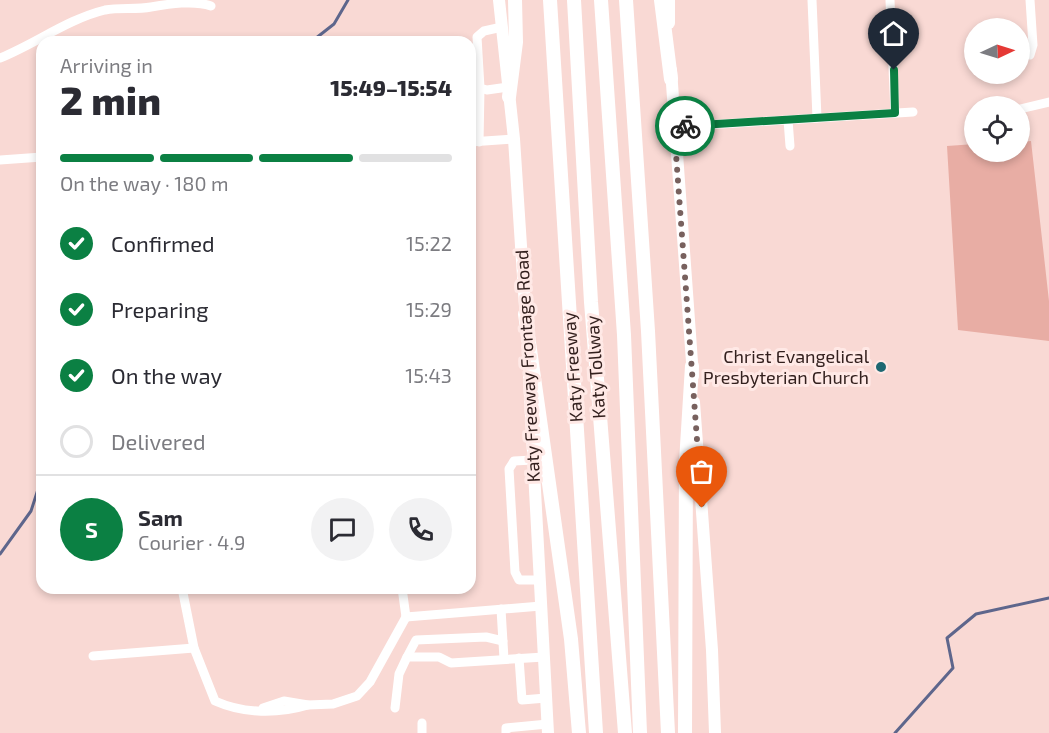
<!DOCTYPE html>
<meta charset="utf-8">
<style>
:root{--surface:#fff;--page:#f2f2f3;--text:#2b2b33;--muted:#7c7c81;--line:#e1e1e2;--accent:#0b8043}
body{margin:0;font-family:"Exo 2",sans-serif;background:var(--page);color:var(--text);height:100vh;display:flex;flex-direction:column;font-size:22px;white-space:nowrap}
*{box-sizing:border-box;margin:0}
p{font-size:20px;color:var(--muted)}
.icon{flex:none;width:33px;height:33px;fill:none;stroke:currentColor;stroke-width:2;stroke-linecap:round;stroke-linejoin:round}
.map{position:relative;flex:1;overflow:hidden}
.panel{position:absolute;left:36px;top:36px;width:440px;height:558px;display:flex;flex-direction:column;background:var(--surface);border-radius:18px;box-shadow:0 3px 9px #0003}
.panel>*{flex:none}
.needle{width:39px;rotate:86deg}
.buttons{position:absolute;left:964px;top:18px;display:grid;gap:12px}
.buttons a{display:grid;place-items:center;width:66px;height:66px;border-radius:50%;background:var(--surface);box-shadow:0 3px 9px #0003;font-size:30px}
.pin{position:absolute;display:grid;place-items:center;width:51px;height:51px;color:#fff;margin:-62px -26px;border-radius:50% 50% 50% 0;rotate:-45deg;box-shadow:0 0 6px #0007}
.pin .icon{rotate:45deg}
.courier{position:absolute;display:grid;place-items:center;width:60px;height:60px;margin:-30px;border:4px solid #0b8043;border-radius:50%;background:#fff;color:#222;box-shadow:0 2px 8px #0007}
.head em{font-style:normal;font-weight:800}
.head div{display:flex;flex-direction:column-reverse}
.head{display:flex;align-items:center;justify-content:space-between;height:102px;padding:0 24px}
h1{font-size:39px;font-weight:800;line-height:45px}
.bar{display:grid;grid-template-columns:repeat(4,1fr);gap:9px 6px;align-content:center;height:72px;padding:0 24px}
.bar i{height:8px;border-radius:4px;background:var(--line)}
.bar .selected{background:var(--accent)}
.bar p{grid-column:span 4}
.line{display:flex;align-items:center;gap:15px;padding:0 24px;border-top:2px solid var(--line)}
.line div{flex:1}
.round{display:grid;place-items:center;flex:none;width:63px;height:63px;border-radius:32px;background:var(--page)}
ol{padding:0 24px;list-style:none}
li{display:flex;align-items:center;gap:18px;height:66px}
li p{margin-inline-start:auto}
li .icon{padding:6px;border-radius:50%;background:var(--accent);color:#fff;stroke-width:4}
li:last-child{color:var(--muted)}
li i{width:33px;height:33px;border:3px solid var(--line);border-radius:50%}
.map>svg:first-child{display:block}
</style>
<div class="map">
<svg width="1049" height="733" viewBox="0 0 1049 733">
<rect width="100%" height="100%" fill="#f9d9d4"/>
<!-- green -->
<path fill="#e8ada4" d="M1031,141L1049,301V341L958,330L947,146L975,144V152H1020V142Z"/>
<g fill="none" stroke-linecap="round" stroke-linejoin="round">
<!-- stream -->
<g stroke="#5e668c" stroke-width="3">
<path d="M311,42L334,24L348,0"/>
<path d="M0,554L31,511L42,477"/>
<path d="M895,733L953,668L947,638L976,614L1049,598"/>
</g>
<!-- minor -->
<g stroke="#fff" stroke-width="9">
<path d="M812,0L817,118"/>
<path d="M890,0L895,113"/>
<path d="M502,27L484,31L477,37L480,88L487,90L508,87"/>
<path d="M1030,55L1033,45L1030,0"/>
<path d="M0,58C35,44 68,19 105,10C120,7 136,10 151,7C169,4 194,0 211,6"/>
<path d="M1020,109L1049,102"/>
<path d="M788,120L790,146"/>
<path d="M674,127L913,112"/>
<path d="M470,142L514,139"/>
<path d="M479,142L480,88"/>
<path d="M0,160L42,157"/>
<path d="M533,460L514,461L509,469L515,572L519,580H540"/>
<path d="M182,588L194,648L215,701C244,714 278,714 308,705"/>
<path d="M402,588L406,617"/>
<path d="M501,609L504,659"/>
<path d="M406,617L541,606"/>
<path d="M93,656L194,648"/>
<path d="M407,657L416,640L486,637L503,641"/>
<path d="M519,658L522,700L546,698"/>
<path d="M263,708L284,701L308,705L333,704L357,696L370,682L406,617"/>
<path d="M395,708L399,674L407,657H439L451,663L544,657"/>
<path d="M422,723V733"/>
<path d="M506,733V728L548,724"/>
</g>
<!-- major -->
<g stroke="#fff" stroke-width="12">
<path d="M499,0L514,139L526,322"/>
<path d="M669,0V23"/>
<path d="M671,70L693,376"/>
<path d="M529,378L548,733"/>
<path d="M694,402L712,650L715,733"/>
</g>
<!-- highway -->
<g stroke="#fff" stroke-width="14">
<path d="M550,0L596,733"/>
<path d="M574,0L591,302L625,733"/>
<path d="M601,0L624,335L640,733"/>
<path d="M626,0L648,331L668,733"/>
<path d="M661,0L671,79"/>
<path d="M509,97L516,42L515,0"/>
<path d="M525,314L571,639L579,733"/>
<path d="M685,733L686,462L692,366"/>
</g>
</g>
<g fill="none" stroke-linecap="round" stroke-linejoin="round">
<!-- done -->
<path stroke="#78615e" stroke-width="6" stroke-dasharray="0 10.8" d="M685,126L674,127L702,508"/>
<!-- route -->
<path stroke="#0b8043" stroke-width="8" d="M685,126L895,113L894,70"/>
</g>
<!-- markers -->
<circle fill="#1e6872" stroke="#ffe9e6" stroke-width="2" cx="881" cy="367" r="6"/>
<g text-anchor="middle" stroke-width="6" stroke-linejoin="round" paint-order="stroke">
<!-- poi labels -->
<g font-size="18" fill="#33201e" stroke="#ffe9e6" text-anchor="end">
<text x="869" y="363">Christ Evangelical<tspan x="869" dy="21">Presbyterian Church</tspan></text>
</g>
<!-- street labels -->
<g font-size="18" fill="#33201e" stroke="#ffe9e6">
<text transform="translate(528 366) rotate(-93)" y="6">Katy Freeway Frontage Road</text>
<text transform="translate(573 367) rotate(-94)" y="6">Katy Freeway</text>
<text transform="translate(596 367) rotate(-94)" y="6">Katy Tollway</text>
</g>
</g>
</svg>
<div class="buttons">
<a><svg class="needle" viewBox="-14 -14 28 28"><path d="M0-13l5 13h-10z" fill="#e53935"/><path d="M0 13l5-13h-10z" fill="#7c7c81"/></svg></a>
<a><svg class="icon" aria-label="locate" viewBox="0 0 24 24"><circle cx="12" cy="12" r="6"/><path d="M12 2v4M12 18v4M2 12h4M18 12h4"/></svg></a>
</div>
<div class="pin" style="left:702px;top:508px;background:#ea580c"><svg class="icon" aria-label="bag" viewBox="0 0 24 24"><path d="M5 8h14l-1 12H6zM9 8a3 3 0 0 1 6 0"/></svg></div>
<div class="pin" style="left:894px;top:70px;background:#1f2937"><svg class="icon" aria-label="home" viewBox="0 0 24 24"><path d="M3 11l9-7 9 7M6 9v11h12V9"/></svg></div>
<div class="courier" style="left:685px;top:126px"><svg class="icon" aria-label="bike" viewBox="0 0 24 24"><circle cx="6" cy="16" r="4"/><circle cx="18" cy="16" r="4"/><path d="M6 16l4-8h5l3 8M10 8l3 8H6M13 5h3"/></svg></div>
<section class="panel">
<div class="head"><div><h1>2 min</h1><p>Arriving in</p></div><em>15:49–15:54</em></div>
<div class="bar"><i class="selected"></i><i class="selected"></i><i class="selected"></i><i></i><p>On the way · 180 m</p></div>
<ol>
<li><svg class="icon" aria-label="check" viewBox="0 0 24 24"><path d="M5 12l5 5 9-10"/></svg>Confirmed<p>15:22</p></li>
<li><svg class="icon" aria-label="check" viewBox="0 0 24 24"><path d="M5 12l5 5 9-10"/></svg>Preparing<p>15:29</p></li>
<li><svg class="icon" aria-label="check" viewBox="0 0 24 24"><path d="M5 12l5 5 9-10"/></svg>On the way<p>15:43</p></li>
<li><i></i>Delivered</li>
</ol>
<div class="line" style="height:108px"><b class="round" style="background:var(--accent);color:#fff">S</b><div><b>Sam</b><p>Courier · 4.9</p></div><a class="round"><svg class="icon" aria-label="chat" viewBox="0 0 24 24"><path d="M4 5h16v11H9l-5 4z"/></svg></a><a class="round"><svg class="icon" aria-label="phone" viewBox="0 0 24 24"><path d="M5 4h4l2 5-3 2q2 4 5 5l2-3 5 2v4C11 20 4 13 5 4z"/></svg></a></div>
</section>
</div>
